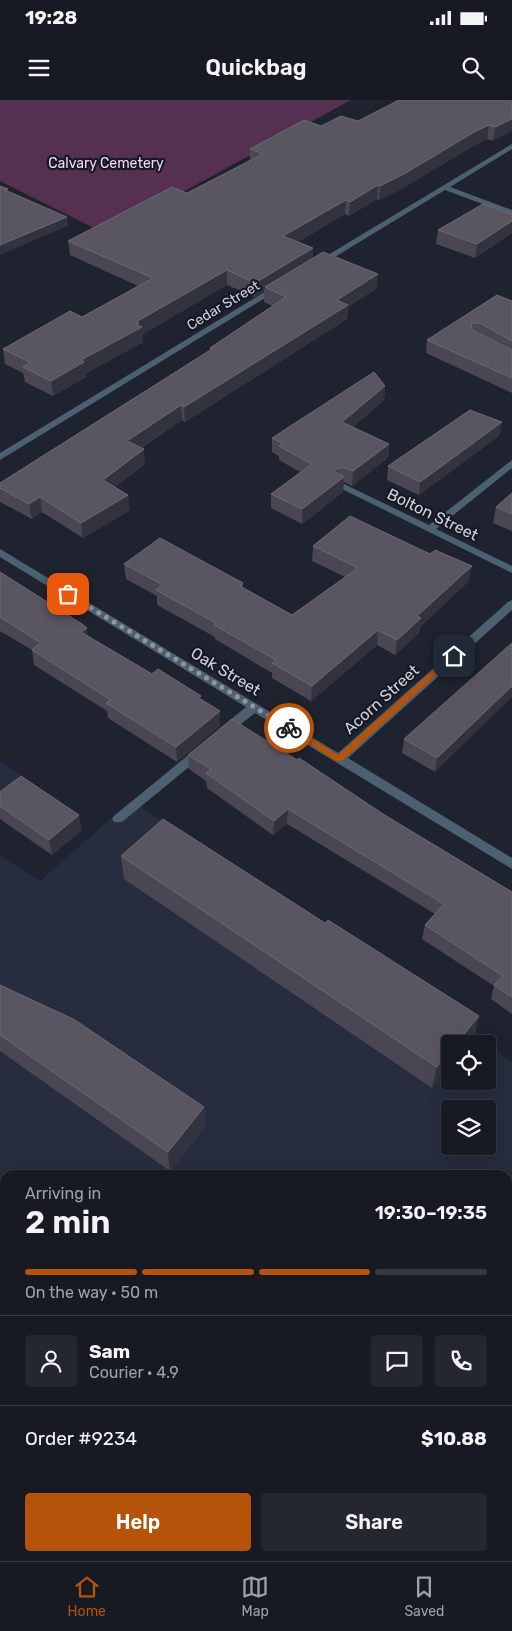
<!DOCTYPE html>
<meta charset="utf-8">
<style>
:root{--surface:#171a23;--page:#242730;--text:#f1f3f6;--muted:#9ea1a6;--line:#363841;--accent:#b45309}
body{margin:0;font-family:Rubik,sans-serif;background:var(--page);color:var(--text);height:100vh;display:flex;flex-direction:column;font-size:19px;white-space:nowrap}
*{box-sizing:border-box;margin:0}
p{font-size:16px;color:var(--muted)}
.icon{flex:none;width:28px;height:28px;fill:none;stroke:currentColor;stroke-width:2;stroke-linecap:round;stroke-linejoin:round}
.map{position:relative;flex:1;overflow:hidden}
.side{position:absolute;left:0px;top:1070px;width:512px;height:391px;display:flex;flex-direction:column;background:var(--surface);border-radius:15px 15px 0 0;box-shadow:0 5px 20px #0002,0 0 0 1px var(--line)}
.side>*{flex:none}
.buttons{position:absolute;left:441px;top:935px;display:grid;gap:10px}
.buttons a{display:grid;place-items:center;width:55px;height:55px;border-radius:5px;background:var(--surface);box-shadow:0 5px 20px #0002,0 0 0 1px var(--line);font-size:25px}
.pin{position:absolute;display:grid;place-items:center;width:42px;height:42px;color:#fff;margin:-21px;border-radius:10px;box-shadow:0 2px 8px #0006}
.courier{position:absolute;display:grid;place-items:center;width:50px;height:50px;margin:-25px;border:4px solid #b45309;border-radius:50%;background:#fff;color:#222;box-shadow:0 1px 6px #0007}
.headline em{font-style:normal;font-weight:600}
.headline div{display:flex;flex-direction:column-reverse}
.headline{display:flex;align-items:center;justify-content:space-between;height:85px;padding:0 25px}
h1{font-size:32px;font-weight:600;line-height:38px}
.bar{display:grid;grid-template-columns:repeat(4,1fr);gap:8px 5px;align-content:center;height:60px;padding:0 25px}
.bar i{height:6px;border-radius:4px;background:var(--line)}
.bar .active{background:var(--accent)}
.bar p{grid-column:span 4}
.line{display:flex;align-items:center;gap:12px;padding:0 25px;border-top:1px solid var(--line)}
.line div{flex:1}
.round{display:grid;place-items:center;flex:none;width:52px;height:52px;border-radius:5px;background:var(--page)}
.button{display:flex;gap:10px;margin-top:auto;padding:10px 25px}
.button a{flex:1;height:58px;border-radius:5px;background:var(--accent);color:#fff;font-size:20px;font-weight:600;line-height:58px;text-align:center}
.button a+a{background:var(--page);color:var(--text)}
.status{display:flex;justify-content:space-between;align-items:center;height:35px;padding:0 25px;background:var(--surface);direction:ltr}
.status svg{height:14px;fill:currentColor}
header{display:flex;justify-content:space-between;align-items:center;height:65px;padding:0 25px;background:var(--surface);font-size:22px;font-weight:600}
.tabs{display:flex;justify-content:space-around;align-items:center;height:70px;border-top:1px solid var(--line);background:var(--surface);font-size:14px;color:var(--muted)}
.tabs a{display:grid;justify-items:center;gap:2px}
.tabs .active{color:var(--accent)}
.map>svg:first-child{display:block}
</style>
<div class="status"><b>19:28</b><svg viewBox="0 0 49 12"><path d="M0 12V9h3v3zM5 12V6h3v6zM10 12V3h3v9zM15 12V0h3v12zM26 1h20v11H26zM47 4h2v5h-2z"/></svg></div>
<header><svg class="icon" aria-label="menu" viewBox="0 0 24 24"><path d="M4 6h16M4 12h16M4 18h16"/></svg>Quickbag<svg class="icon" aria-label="search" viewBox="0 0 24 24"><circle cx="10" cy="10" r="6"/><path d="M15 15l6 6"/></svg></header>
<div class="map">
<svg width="512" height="1461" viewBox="0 0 512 1461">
<rect width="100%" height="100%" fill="#1f232f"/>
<!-- built -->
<g fill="#272c3e" fill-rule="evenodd">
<path d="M0,661L21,675L0,692Z"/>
<path d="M132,700L486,944H450V981H488V945L512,962V1461H0V756L40,781ZM450,1009H488V1046H450ZM5,1075H508V1456H5Z"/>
</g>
<!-- green -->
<path fill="#553050" d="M0,0H351L106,134L0,81Z"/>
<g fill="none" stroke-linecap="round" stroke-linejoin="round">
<!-- minor -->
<g fill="#4b6070" fill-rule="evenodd">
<path d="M512,44V49L450,87L512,110V115L445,90L320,166L313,164Z"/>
<path d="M276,185L283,187L0,360V353Z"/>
<path d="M512,360V368L436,429L512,466V473L336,386L338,384H344L429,425Z"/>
<path d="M0,449L338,653L508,502L512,500V510L348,658L512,758V769L255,613L227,635H219L217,632L219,629L246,607L0,457Z"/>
<path d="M202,646L206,647L208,650L206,653L122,722H114L112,719L114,716L198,647Z"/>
<path d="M465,1456H486L488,1461H467Z"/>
</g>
</g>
<!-- wall -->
<g fill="#4b4653">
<path d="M512,0L493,41L487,39L475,45L403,88L379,100L377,99L349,116L345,114L298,142L313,148L312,159L377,188L348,207L347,219L185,322L182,320L141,348L145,364L115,387L130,410L83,438L42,412L32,419L0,402V383L210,250V248L273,206L264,202V191L255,197L227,185L143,234V242L85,274L86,277L53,296L25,282L23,273L5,264L3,249L82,217L138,186L70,155L68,141L187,93L250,60V49L321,26Z"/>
<path d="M512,114V133L475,158L436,144L438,130Z"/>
<path d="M512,201V293L426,253L427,240Z"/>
<path d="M385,286L384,300L353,327L389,344L388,358L352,386L344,382L343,392L302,424L271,408V394L300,372L279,360V356L272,352V338Z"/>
<path d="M500,335L419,395L387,380L388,366Z"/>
<path d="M512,393V431L493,423L496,407Z"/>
<path d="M313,446L469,481L420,527L419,533L395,555L377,545L311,601L272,578V573L215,539V537L157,505V496L126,479L124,464L243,483V489L292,515L345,477L312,461Z"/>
<path d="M0,472L88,536L152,574L201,600L220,611V626L177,662L108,618L107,611L34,565L32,550L0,531Z"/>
<path d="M512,543L435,672L402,653L404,639Z"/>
<path d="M188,655L383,714L512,792V914L491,899L494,886L422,839L425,825L435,814L287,724L273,735L207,688L206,681L189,669Z"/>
<path d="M0,692L82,730L52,755L0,719Z"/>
<path d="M121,756L479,916L474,937L468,944H450L432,988L124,779Z"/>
<path d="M0,885L204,1007L205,1027L170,1071L0,951Z"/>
<path d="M508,1219L512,1222V1433L508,1429Z"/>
</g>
<!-- shaded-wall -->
<g fill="#33323f">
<path d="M512,19V31L493,41L495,27Z"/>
<path d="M489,25L487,39L475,45L403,88L379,100L380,86L476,31Z"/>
<path d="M378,85L377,99L349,116L350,102Z"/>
<path d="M346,100L345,114L283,151V136Z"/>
<path d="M67,117L68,126L0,155V145Z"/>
<path d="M512,121V133L475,158L477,144Z"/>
<path d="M313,148L312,162L265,187L264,191L255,197V183Z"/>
<path d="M227,170V185L143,234V242L85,274L86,277L53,296L51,281L136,222Z"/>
<path d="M378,174L377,188L348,207L347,219L185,322L184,307L337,200Z"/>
<path d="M385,286L384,300L342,336V322Z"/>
<path d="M181,305L182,320L128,356L127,341Z"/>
<path d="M502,322L500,335L419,395L420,382Z"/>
<path d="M389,344L388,358L352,386L353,371Z"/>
<path d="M144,349L145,364L104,395L103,380Z"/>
<path d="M337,368V383L344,377L343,392L302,424V409Z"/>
<path d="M128,395L130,410L83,438L81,423Z"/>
<path d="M40,397L42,412L32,419L29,404Z"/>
<path d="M472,466L469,481L420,527L419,533L395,555L397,540L417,516Z"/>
<path d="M87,528L88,543L81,532Z"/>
<path d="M378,530L377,545L311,601L312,586Z"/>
<path d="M512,586V597L435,672L437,658Z"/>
<path d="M220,611V626L177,662L176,647Z"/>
<path d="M288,709L287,724L273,735L274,721Z"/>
<path d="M79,715L82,730L52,755L49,740Z"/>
<path d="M479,916L474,937L468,944H456Z"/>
<path d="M450,951V966L432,988L437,967Z"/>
<path d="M204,1007L205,1027L170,1071L168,1052Z"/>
<path d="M50,1456H60L56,1461H46Z"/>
<path d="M303,1456H309L306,1461H299Z"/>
</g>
<!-- building -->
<g fill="#595662" stroke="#6c6974">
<path d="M399,0H512V19L495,27L489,25L476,31L404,74L380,86L378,85L350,102L346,100L283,136L313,148L255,183L227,170L136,222L139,223L136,225L142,227L81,260L84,262L51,281L23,267L30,262L3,249L70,211L82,217L153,178L68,141L172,87L187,93L263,54L250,49L304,20L321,26L341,16L358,21Z"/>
<path d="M0,86L8,89L5,90L67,117L0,145Z"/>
<path d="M483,104L512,114V121L477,144L438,130Z"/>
<path d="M323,152L378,174L337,200L348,205L184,307L181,305L127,341L144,349L103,380L128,395L81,423L40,397L29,404L0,388V383L212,249L210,248L286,197L265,187Z"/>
<path d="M497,195L512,201V241L480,223H471L472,230L512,250V278L427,240Z"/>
<path d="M374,272L385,286L342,322L389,344L353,371L345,368H337L335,372L344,377L302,409L271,394L312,364L279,346L283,344L272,338Z"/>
<path d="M470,310L502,322L420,382L388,366Z"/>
<path d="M512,393V414L496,407Z"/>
<path d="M350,416L430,454L435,450L472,466L417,516L421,518L397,540L378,530L312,586L272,563L276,560L214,525L216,523L156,490L163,485L124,464L160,438L243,483L240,486L292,515L358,468L313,446Z"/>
<path d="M0,472L82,524L87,528L81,532L152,574L158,569L201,596L199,598L220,611L176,647L106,603L111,600L32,550L41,543L0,517Z"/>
<path d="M512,543V586L437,658L404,639Z"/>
<path d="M232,619L297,660L299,658L383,714L512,792V897L494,885L503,876L425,825L444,804L288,709L274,721L206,673L211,669L188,655Z"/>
<path d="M21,676L79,715L49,740L0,706V692Z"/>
<path d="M163,719L325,823L328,820L479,916L456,944H450V951L437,967L121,756Z"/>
<path d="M0,885L75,920L204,1007L168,1052L0,935Z"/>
<path d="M508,1219L512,1222V1415L508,1411Z"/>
<path d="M5,1384V1456H50L46,1461H0V1389Z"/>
<path d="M209,1456H303L299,1461H205Z"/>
</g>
<!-- route -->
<path fill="#b45309" d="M451,554L457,556L342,661H336L285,628L292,626L338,655Z"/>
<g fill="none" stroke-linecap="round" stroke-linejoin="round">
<!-- done -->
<path stroke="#91959e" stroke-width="5" stroke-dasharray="0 9" d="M68,494L289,628"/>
</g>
<g text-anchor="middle" stroke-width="4.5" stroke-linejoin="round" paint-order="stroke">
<!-- far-park labels -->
<g font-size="14" fill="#f6d9f1" stroke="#161925">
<text x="106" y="68">Calvary Cemetery</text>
</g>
<!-- far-street labels -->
<g font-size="14" fill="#cfd2da" stroke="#161925">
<text transform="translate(223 205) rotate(-31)" y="5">Cedar Street</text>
</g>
<!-- street labels -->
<g font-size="16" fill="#cfd2da" stroke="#161925">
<text transform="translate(433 414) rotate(26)" y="6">Bolton Street</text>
<text transform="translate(226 571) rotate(31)" y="6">Oak Street</text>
<text transform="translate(381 599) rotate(-42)" y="6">Acorn Street</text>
</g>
</g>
</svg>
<div class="buttons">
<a><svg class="icon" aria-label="locate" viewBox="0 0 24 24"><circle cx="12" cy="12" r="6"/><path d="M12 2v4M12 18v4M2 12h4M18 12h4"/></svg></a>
<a><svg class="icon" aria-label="layers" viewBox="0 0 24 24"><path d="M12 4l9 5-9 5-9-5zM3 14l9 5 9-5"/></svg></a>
</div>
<div class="pin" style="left:68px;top:494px;background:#ea580c"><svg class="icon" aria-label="bag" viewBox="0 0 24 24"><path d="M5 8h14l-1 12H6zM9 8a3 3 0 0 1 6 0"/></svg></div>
<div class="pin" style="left:454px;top:556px;background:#1f2937"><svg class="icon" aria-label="home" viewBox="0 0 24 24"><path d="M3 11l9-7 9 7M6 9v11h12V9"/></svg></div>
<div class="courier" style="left:289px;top:628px"><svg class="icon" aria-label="bike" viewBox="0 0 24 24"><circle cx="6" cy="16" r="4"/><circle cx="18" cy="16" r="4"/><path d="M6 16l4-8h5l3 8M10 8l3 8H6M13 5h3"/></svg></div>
<section class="side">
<div class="headline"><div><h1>2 min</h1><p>Arriving in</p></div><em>19:30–19:35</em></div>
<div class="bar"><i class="active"></i><i class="active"></i><i class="active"></i><i></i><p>On the way · 50 m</p></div>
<div class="line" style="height:90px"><a class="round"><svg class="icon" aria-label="person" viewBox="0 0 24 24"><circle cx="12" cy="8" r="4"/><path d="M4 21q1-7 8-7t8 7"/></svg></a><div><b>Sam</b><p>Courier · 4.9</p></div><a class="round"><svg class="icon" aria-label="chat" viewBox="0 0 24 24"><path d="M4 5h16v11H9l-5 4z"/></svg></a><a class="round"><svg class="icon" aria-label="phone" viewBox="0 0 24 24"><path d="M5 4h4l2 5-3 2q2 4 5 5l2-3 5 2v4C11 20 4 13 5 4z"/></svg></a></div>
<div class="line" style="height:65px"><div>Order #9234</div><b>$10.88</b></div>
<div class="button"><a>Help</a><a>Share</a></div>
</section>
</div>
<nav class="tabs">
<a class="active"><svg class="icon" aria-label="home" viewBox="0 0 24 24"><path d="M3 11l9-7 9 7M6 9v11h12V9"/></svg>Home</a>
<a><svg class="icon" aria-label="map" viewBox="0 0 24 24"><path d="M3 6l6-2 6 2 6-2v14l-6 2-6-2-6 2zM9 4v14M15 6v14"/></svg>Map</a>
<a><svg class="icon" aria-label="saved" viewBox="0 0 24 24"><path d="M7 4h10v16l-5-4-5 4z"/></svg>Saved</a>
</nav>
